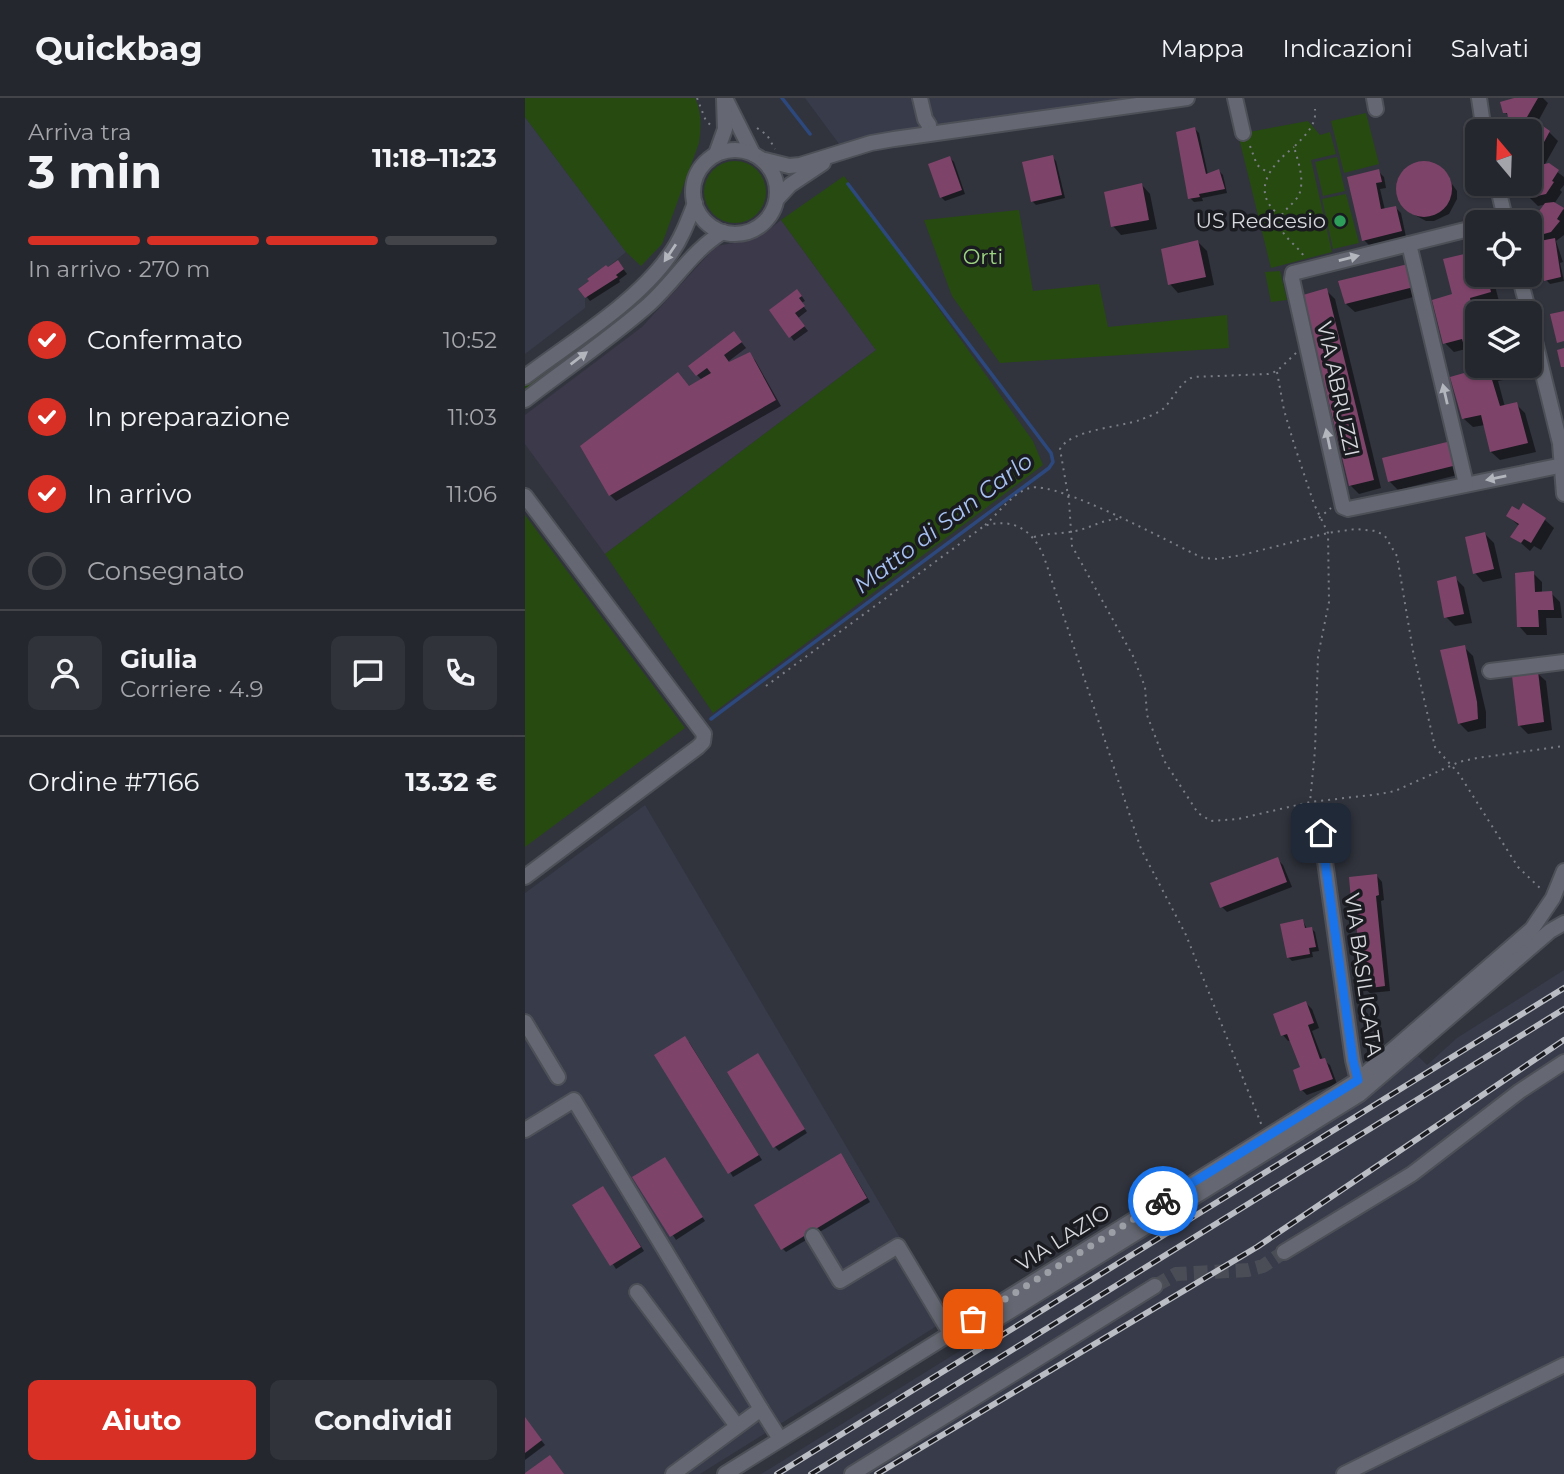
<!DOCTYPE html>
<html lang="it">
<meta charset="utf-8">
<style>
:root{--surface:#25272e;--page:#31333a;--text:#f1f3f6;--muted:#a3a5aa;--line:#42444a;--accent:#d93025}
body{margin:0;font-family:Montserrat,sans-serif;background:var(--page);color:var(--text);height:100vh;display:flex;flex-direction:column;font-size:26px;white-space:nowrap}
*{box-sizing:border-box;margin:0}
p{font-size:23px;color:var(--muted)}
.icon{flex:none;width:38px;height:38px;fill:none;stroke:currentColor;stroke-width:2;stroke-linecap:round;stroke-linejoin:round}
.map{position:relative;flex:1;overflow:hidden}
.panel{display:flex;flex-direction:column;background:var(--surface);width:525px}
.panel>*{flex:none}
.needle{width:46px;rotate:341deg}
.buttons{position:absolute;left:940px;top:21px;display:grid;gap:14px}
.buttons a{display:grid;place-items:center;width:77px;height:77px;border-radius:10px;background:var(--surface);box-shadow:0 2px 5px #0004,0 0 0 2px var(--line);font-size:35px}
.pin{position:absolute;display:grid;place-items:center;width:60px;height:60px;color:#fff;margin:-30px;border-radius:14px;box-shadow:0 4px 10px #0006}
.courier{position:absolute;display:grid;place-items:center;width:70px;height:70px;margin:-35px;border:5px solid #1a73e8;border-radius:50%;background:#fff;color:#222;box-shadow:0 2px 9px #0007}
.headline em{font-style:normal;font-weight:700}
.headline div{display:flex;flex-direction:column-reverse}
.headline{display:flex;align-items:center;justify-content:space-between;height:119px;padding:0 28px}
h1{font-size:46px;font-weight:700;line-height:52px}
.bar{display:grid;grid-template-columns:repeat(4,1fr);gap:10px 7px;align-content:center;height:84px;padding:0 28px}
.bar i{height:9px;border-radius:5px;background:var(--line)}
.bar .on{background:var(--accent)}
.bar p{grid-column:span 4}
.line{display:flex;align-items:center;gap:18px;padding:0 28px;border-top:2px solid var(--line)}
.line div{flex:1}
.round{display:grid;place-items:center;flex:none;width:74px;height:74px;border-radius:10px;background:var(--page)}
ol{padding:0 28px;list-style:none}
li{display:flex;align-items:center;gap:21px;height:77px}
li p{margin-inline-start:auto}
li .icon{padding:7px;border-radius:50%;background:var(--accent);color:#fff;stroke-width:4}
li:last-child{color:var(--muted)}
li i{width:38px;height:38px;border:4px solid var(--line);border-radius:50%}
.cta{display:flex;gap:14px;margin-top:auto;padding:14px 28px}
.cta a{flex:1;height:80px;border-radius:10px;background:var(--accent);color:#fff;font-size:28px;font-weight:700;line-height:80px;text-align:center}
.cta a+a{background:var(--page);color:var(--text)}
header{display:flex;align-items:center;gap:42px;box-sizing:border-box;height:98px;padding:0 35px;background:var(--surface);border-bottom:2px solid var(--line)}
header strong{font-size:33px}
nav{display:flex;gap:38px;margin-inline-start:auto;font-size:24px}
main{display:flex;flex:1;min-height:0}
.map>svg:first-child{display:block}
</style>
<header>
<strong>Quickbag</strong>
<nav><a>Mappa</a><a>Indicazioni</a><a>Salvati</a></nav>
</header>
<main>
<section class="panel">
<div class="headline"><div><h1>3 min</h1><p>Arriva tra</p></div><em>11:18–11:23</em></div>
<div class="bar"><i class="on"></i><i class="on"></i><i class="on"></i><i></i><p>In arrivo · 270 m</p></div>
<ol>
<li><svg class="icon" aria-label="check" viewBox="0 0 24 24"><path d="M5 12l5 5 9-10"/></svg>Confermato<p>10:52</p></li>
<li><svg class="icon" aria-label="check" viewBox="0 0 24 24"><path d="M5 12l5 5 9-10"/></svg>In preparazione<p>11:03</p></li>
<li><svg class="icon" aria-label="check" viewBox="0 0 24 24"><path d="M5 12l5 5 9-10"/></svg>In arrivo<p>11:06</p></li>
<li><i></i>Consegnato</li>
</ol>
<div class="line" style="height:126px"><a class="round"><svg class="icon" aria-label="person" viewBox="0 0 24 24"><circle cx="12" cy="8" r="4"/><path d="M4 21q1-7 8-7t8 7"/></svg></a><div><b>Giulia</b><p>Corriere · 4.9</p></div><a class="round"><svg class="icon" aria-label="chat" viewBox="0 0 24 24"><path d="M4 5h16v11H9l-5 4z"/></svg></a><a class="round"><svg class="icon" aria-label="phone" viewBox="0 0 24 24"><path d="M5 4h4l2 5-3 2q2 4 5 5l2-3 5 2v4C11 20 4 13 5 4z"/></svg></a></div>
<div class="line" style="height:91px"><div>Ordine #7166</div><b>13.32 €</b></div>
<div class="cta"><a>Aiuto</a><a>Condividi</a></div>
</section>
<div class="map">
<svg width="1039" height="1376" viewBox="0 0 1039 1376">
<rect width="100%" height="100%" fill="#31343d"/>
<!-- commercial -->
<path fill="#3c394a" d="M256,122L351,252L80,456L0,346V317L117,229L191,148L226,142L241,134Z"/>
<!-- built -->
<g fill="#373b4a">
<path d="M280,0H660L320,54Z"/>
<path d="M0,19L101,154L83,169L81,167L62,181L64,183L53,191L60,200V210L0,256Z"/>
<path d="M120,707L423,1221L175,1376H0V795Z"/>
<path d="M1039,872V1376H236L830,1008L888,953L902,967L932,940Z"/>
</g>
<!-- green -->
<g fill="#274a11">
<path d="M0,0H170C177,15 176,29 174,45L137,146L116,168L101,154L0,19Z"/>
<path d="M841,15L854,66L819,75L806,23Z"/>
<path d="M783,23L795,37L805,34L811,56L786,62L807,154L746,170L713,36Z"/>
<path d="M812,59L820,93L798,98L790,64Z"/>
<circle cx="210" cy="94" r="31"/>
<path d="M319,78L508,343L518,367L188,615L80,456L351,252L256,122Z"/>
<path d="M821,96L834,145L808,151L797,101Z"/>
<path d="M494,112L508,193L574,186L583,229L702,217L704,250L475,265L427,198L399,122Z"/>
<path d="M755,173L762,202L746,204L740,174Z"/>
<path d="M116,198L119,203L0,292V284Z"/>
<path d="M0,417L160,630L0,749Z"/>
</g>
<!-- shadow -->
<g fill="#0007">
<path d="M991,0H1018L1023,5L1010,29L1024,34L1033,43L1019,68L1023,67L1039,79V87L1035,92L1037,94L1029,106L1039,112V137L1031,143L1038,164L1035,165L1039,183L1025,186L1021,182L1016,145L1009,138L1001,120L1013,118L1022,106L1013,108L1004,99L997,86H1004L1018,66L1004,69V33L1007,29L994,32L980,14Z"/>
<path d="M670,31L674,35L683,77L694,73L698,77L702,95L677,100L678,103L669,104L665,100Z"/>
<path d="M527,59L531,63L540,100L511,107L507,103Z"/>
<path d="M425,60L429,64L440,96L420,103L416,99Z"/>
<path d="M901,65L917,72L932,93V101L924,116L909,123H901L886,115L880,109L873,92L874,84L884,70Z"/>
<path d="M853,73L859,79L861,90L855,91L860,112L871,110L876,115L881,139L845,148L839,142Z"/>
<path d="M617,87L625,96L632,131L596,137L588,128Z"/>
<path d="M673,144L682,153L689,187L653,195L645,186Z"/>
<path d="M952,154V177H967L974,203L953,208L954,215H952V268H990L993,279L973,283L980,309L991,306L1000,315L1011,354L975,362L966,354L960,327L948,329L939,321L948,275L941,251L929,254L920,245L930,197Z"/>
<path d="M882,167L896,197L830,214L821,206Z"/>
<path d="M96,168L102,176L94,182L95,184L65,203L56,192Z"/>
<path d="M801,192L810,201L856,390L834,396L825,387Z"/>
<path d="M276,197L280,203L276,205L282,213L273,220L283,233L269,243L246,212Z"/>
<path d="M214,241L221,250L200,266L224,256L230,262L256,308L91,403L85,397L165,290L177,282L172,277Z"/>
<path d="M925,345L940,375L873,392L864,383Z"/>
<path d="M998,408L1020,422L1029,430L1016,452L1009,448L1005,453L988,438L994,428L983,418L994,415Z"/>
<path d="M960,436L969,445L977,480L958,484L950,475Z"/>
<path d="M1008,475L1017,484V495H1026L1035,504L1037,520H1021L1022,537H1002L994,528Z"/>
<path d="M930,480L939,489L947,525L930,528L921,519Z"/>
<path d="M939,549L948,558L961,614V630L943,634L934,625Z"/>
<path d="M1012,575L1021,583L1027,632L1003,636L994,627Z"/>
<path d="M752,761L758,767L767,789L702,814L697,809Z"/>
<path d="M852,778L857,784L859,802L856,803L865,893L845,895L839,890L832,816L829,813Z"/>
<path d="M778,823L782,831L786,830L790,834L794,853L787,854L788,859L767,863L763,859Z"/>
<path d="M781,905L787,911L794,930L787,933L798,962L805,967L812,986L782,997L777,992V970L766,942L763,943L758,937L750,917Z"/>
<path d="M164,944L237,1062L208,1079L131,958Z"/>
<path d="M233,957L282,1035L254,1053L250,1049Z"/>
<path d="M320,1062L345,1104L261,1154L257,1150Z"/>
<path d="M143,1065L180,1123L151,1142L110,1079Z"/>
<path d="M81,1094L119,1153L91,1171L49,1108Z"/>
<path d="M0,1321L20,1347L0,1362Z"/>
</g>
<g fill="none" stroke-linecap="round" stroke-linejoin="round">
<!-- stream -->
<g stroke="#2d487d" stroke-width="3.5">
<path d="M257,0L285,36"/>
<path d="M186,621L524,370L528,364L526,355L323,86"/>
</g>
</g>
<!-- building -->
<g fill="#7e4369">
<path d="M989,0H1013L1002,19L984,24L982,15H978L975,4Z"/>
<path d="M1015,26L1025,33L1012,57L1004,59V33H1002L1006,28Z"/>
<path d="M670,29L681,76L694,71L700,91L674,96L675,99L663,101L651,34Z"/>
<path d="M528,57L537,97L506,104L497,64Z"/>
<path d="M425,58L437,92L415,100L403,66Z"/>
<circle cx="899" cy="91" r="28"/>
<path d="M1024,65L1034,72L1027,83L1029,84L1021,96L1003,100L1001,92L997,91L996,86H1004V78L1015,67Z"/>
<path d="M854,71L857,84L851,85L856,111L871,108L877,133L837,143L822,79Z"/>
<path d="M617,85L624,122L586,129L579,94Z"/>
<path d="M1029,104L1039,110L1032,121L1035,123L1026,134L1008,139L1004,124H1001L999,119L1012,116L1020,105Z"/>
<path d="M1030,140L1036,179L1019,183L1010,144Z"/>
<path d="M673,142L681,179L643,187L636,151Z"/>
<path d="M952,153V177H962L966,194L945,200L952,227V268H985V270L965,275L975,308L992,304L1003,345L965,354L956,317L937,321L925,279L946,273L937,241L918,246L907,202L927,196L918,161Z"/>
<path d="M93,162L99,171L91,177L93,179L60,200L53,191L64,183L62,181L81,167L83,169Z"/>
<path d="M883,166L889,189L820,206L813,183Z"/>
<path d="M802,190L849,382L824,388L778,197Z"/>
<path d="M272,191L277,198L274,200L280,208L270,215L280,228L264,240L244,212Z"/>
<path d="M1039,213V243L1032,245L1025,216Z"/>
<path d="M209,233L217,244L199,257L204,264L225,254L251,302L84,398L55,348L153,274L164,288L186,275L182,270L171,278L163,268Z"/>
<path d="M1039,250V269H1036L1032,252Z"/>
<path d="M926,343L932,367L863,384L857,360Z"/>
<path d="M998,405L1021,420L1006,445L999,441L996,445L985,439L994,426L981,418L987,408L994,412Z"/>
<path d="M960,434L969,471L948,476L940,439Z"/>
<path d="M1009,473L1010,494L1027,493L1029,512H1013L1014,529H992L990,475Z"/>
<path d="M931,478L939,516L919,520L912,483Z"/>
<path d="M940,547L952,604L953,621L933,626L915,552Z"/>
<path d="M1013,573L1019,624L993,628L987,578Z"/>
<path d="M753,759L762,784L695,810L685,785Z"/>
<path d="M852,776L854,797L851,798L860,888L838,891L830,814H827L824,779Z"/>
<path d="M778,821L780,830L787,829L791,849L784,850L785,856L762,860L755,826Z"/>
<path d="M781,903L789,925L783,927L795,961L800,960L808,981L775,993L768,972L775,969L762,936L756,938L748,916Z"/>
<path d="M160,938L234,1057L203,1076L129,957Z"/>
<path d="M233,955L280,1031L248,1050L202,974Z"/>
<path d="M316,1055L342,1100L256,1152L229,1107Z"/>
<path d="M140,1059L178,1119L145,1139L107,1079Z"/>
<path d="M78,1088L116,1149L85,1168L47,1107Z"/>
<path d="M0,1319L17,1342L0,1355Z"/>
<path d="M25,1357L39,1376H0V1375Z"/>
</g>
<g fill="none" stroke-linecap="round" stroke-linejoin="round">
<!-- minor-tunnel -->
<path stroke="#4a4d55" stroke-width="14" stroke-dasharray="14 7" stroke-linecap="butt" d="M630,1188L651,1176L723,1172L738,1168L759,1154"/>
<defs>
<g id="minor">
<path d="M200,0L228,56"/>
<path d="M395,0L400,21L404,27L403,35"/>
<path d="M710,0L718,35"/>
<path d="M849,0L851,11"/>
<path d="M954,0L959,33"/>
<circle cx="210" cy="94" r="42"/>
<path d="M191,56L200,31L199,1"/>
<path d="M240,62L264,68L275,67L346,45L369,41L662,0"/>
<path d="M972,86L981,124"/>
<path d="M252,101L265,87L298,65"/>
<path d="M952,129L768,175L767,181L818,409L823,411L1038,367"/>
<path d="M884,146L941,386"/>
<path d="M994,177L1004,215"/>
<path d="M1004,219L1035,345L1039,396"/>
<path d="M0,279C45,245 112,204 144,158C156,142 163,123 170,105"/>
<path d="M0,302C40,271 83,242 121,209C148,186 167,152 198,134"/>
<path d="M0,398L179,636L178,644L173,649L0,779"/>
<path d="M965,573L1039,564"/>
<path d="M796,735L828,962L833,982"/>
<path d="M0,924L33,979"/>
<path d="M0,1032L49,1002L236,1311L148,1376"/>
<path d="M288,1138L315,1183L373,1148L425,1235"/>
<path d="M759,1154L887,1076L995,993L1039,964"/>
<path d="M112,1194L212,1328"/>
<path d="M434,1233L461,1228L835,996L1025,833L1039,825"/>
<path d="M236,1311L255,1341"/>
<path d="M200,1376L833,982L1007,831L1028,800L1039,773"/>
<path d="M327,1376L630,1188"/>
<path d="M819,1376L1039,1267"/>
</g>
</defs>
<!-- minor casing -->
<use href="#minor" stroke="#4e5058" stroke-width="18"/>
<!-- path -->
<g stroke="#7b7e86" stroke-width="2" stroke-dasharray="2 5" stroke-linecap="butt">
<path d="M172,0L181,23L188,29"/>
<path d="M232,30L242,37L250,51"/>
<path d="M725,48L732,67L742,74"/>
<path d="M755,118C724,93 746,67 769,49"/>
<path d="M778,157C772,148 761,141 756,131C748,115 771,108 775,94C779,79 773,63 769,49C779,38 792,28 790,11"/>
<path d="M771,255L752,273L743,276L668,279C654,285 650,299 639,310C634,315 622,319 615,322C595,329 545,332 535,351L544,403L547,448L608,558L620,589L622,617L640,664L673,715L686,723L713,721L785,704L855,696L870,693L934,664L952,660L1039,648"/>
<path d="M752,274L759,312L769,346L789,406L803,435L804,504L793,558L790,652L785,704L787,723"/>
<path d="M794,420L806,410"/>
<path d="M460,427C474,415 488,394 505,390C532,382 647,446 678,460L692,461L717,457L803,435L831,431L851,433L860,438L872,458L888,553L910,649L934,676L993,769L1016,791"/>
<path d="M509,439C523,435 536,436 550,433C566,430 578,421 595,421"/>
<path d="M241,588L459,428C488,419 508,432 519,459L616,751L661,837L737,1028"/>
</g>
<!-- minor -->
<use href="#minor" stroke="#656872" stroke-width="14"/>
<defs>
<g id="rail">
<path d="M252,1376L1039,890"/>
<path d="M286,1376L1039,911"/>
<path d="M352,1376L732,1149L1039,942"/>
</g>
</defs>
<!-- rail casing -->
<use href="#rail" stroke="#bbbdc4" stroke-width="6"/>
<!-- rail -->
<use href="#rail" stroke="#1a1b20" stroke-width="3.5" stroke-dasharray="10" stroke-linecap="butt"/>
</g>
<!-- one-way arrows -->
<defs><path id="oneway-solid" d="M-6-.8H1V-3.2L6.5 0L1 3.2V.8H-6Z" transform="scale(1.75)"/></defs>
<g fill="#b4b6be">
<use href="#oneway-solid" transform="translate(145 155) rotate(124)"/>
<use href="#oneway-solid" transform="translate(824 160) rotate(-14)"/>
<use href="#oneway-solid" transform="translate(54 260) rotate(-37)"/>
<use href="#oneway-solid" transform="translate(920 296) rotate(-103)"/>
<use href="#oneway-solid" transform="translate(803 341) rotate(-102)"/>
<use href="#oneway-solid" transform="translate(971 380) rotate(168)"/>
</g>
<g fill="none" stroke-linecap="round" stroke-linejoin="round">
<!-- done -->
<path stroke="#9c9fa6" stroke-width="7" stroke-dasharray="0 12.6" d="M448,1221L638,1103"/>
<!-- route -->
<path stroke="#1a73e8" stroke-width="9" d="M638,1103L833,982L828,962L796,735"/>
</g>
<!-- markers -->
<circle fill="#2e9e5b" stroke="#1a1b20" stroke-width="2.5" cx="815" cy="123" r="7"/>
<g text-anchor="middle" stroke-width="7" stroke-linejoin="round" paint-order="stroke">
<!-- poi labels -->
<g font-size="21" fill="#d6d8de" stroke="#1a1b20" text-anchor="end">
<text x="801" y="130">US Redcesio</text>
</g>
<!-- park labels -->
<g font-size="21" fill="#9cd481" stroke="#1a1b20">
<text x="458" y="166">Orti</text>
</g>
<!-- street labels -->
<g font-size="21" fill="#d6d8de" stroke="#1a1b20">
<text transform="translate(813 291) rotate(78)" y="7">VIA ABRUZZI</text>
<text transform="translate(838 877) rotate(82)" y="7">VIA BASILICATA</text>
<text transform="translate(538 1140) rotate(-32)" y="7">VIA LAZIO</text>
</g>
<!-- water labels -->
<g font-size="23" font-style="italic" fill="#a7c1f2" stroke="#1a1b20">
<text transform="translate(418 425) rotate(-37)" y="8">Matto di San Carlo</text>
</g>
</g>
</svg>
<div class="buttons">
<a><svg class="needle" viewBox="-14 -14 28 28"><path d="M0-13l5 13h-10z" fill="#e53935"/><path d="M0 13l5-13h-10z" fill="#a3a5aa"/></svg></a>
<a><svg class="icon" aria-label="locate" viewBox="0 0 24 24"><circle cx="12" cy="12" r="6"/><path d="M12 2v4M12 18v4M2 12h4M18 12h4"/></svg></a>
<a><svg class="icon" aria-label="layers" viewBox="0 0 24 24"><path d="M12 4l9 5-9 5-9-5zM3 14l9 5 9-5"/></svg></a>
</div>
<div class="pin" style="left:448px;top:1221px;background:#ea580c"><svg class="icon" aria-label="bag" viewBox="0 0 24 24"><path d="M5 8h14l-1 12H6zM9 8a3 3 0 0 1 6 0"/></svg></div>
<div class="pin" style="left:796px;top:735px;background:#1f2937"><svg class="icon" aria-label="home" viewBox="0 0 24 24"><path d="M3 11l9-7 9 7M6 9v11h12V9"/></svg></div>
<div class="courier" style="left:638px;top:1103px"><svg class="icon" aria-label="bike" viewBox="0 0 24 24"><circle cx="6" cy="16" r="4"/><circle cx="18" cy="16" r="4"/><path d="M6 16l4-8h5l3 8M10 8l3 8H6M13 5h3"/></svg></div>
</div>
</main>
